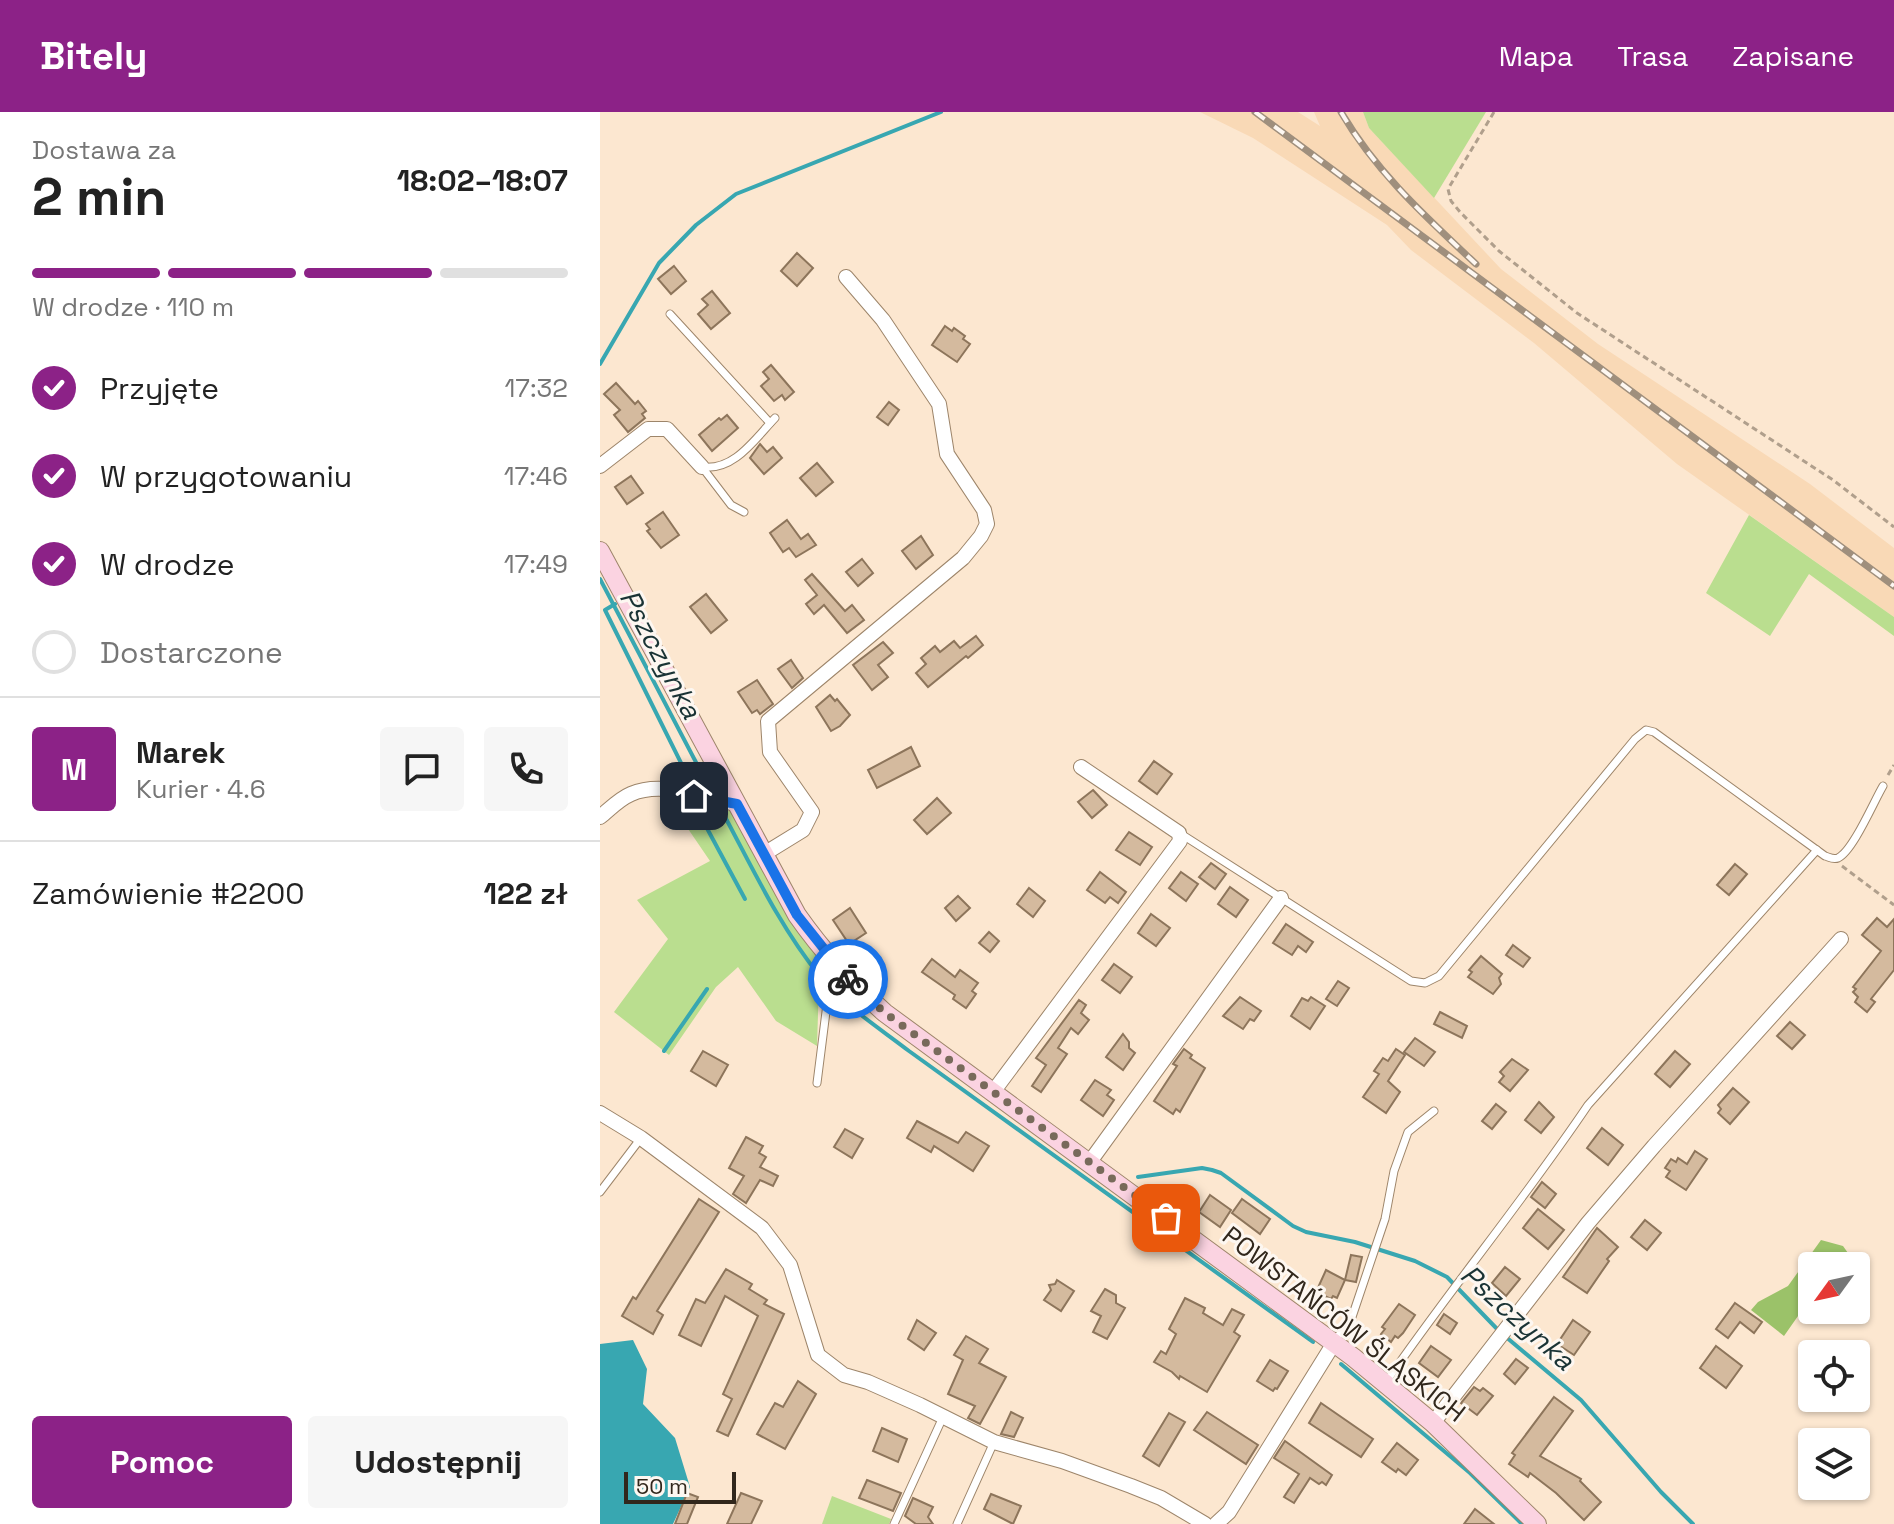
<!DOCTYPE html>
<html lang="pl">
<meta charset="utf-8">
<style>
:root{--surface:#fff;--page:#f6f6f6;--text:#222;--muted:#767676;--line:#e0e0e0;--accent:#8c2287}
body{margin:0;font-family:"Space Grotesk",sans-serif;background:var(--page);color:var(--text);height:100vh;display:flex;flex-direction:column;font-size:30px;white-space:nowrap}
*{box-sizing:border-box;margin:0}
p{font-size:26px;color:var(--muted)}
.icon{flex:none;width:44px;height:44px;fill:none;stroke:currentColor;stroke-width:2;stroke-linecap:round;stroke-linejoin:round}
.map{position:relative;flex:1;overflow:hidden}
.sheet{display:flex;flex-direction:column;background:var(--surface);width:600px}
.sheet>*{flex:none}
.needle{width:52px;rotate:237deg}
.buttons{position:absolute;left:1198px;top:1140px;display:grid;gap:16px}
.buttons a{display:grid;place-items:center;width:72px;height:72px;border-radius:8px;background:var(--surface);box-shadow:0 2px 6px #0004;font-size:40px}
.scale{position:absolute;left:24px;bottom:20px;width:112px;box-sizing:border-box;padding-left:8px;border:4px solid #31271c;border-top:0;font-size:22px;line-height:28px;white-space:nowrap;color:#31271c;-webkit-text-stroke:6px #fdf7f1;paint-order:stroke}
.pin{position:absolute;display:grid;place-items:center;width:68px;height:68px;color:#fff;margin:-34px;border-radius:16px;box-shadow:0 4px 12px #0006}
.courier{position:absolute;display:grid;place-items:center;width:80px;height:80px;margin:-40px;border:6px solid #1a73e8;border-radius:50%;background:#fff;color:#222;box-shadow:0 2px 10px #0007}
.headline em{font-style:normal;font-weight:600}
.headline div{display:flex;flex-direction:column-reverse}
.headline{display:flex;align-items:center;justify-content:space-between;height:136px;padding:0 32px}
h1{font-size:52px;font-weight:600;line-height:60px}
.bar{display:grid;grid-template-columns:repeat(4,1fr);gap:12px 8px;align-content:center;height:96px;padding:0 32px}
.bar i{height:10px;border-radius:6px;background:var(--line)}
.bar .current{background:var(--accent)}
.bar p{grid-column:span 4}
.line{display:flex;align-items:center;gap:20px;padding:0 32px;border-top:2px solid var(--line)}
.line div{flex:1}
.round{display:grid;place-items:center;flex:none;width:84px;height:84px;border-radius:8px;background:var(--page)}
ol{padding:0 32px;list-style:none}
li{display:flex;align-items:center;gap:24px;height:88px}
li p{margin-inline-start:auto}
li .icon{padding:8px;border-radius:50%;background:var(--accent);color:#fff;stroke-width:4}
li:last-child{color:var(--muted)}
li i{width:44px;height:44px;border:4px solid var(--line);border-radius:50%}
.action{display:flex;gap:16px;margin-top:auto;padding:16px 32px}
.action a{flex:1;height:92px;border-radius:8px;background:var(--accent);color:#fff;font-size:32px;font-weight:600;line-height:92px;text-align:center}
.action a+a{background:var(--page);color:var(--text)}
header{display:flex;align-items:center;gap:48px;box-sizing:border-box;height:112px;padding:0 40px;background:var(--accent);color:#fff}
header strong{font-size:38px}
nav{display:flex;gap:44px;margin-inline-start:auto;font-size:28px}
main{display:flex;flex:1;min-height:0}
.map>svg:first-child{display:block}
</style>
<header>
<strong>Bitely</strong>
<nav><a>Mapa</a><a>Trasa</a><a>Zapisane</a></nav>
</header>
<main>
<section class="sheet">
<div class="headline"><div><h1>2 min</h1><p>Dostawa za</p></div><em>18:02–18:07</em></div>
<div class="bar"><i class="current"></i><i class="current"></i><i class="current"></i><i></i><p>W drodze · 110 m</p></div>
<ol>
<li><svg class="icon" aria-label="check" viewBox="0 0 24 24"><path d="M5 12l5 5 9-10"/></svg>Przyjęte<p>17:32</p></li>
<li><svg class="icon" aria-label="check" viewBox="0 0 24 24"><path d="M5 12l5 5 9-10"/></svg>W przygotowaniu<p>17:46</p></li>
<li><svg class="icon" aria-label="check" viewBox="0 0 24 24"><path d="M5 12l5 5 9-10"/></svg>W drodze<p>17:49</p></li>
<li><i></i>Dostarczone</li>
</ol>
<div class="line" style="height:144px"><b class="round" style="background:var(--accent);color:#fff">M</b><div><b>Marek</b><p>Kurier · 4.6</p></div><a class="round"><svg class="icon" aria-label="chat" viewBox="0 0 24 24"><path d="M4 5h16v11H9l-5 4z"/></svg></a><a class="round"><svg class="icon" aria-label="phone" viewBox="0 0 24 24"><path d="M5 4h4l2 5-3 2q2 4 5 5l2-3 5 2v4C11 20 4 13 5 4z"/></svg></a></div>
<div class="line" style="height:104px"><div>Zamówienie #2200</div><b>122 zł</b></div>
<div class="action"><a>Pomoc</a><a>Udostępnij</a></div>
</section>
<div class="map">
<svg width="1294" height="1412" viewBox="0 0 1294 1412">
<rect width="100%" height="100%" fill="#fce7d0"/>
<!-- built -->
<path fill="#f9d9b6" d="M600,0H698L720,14L714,0H763L769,16L901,157L998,232L1210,372L1294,436V505L1077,352L934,231L811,138L787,113L653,26Z"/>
<!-- green -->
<g fill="#bade8f">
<path d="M763,0H886L834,86L769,16Z"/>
<path d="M1149,403L1294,505V524L1209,462L1170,524L1106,481Z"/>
<path d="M67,686L130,699L188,804L227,858L219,871L217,934L176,909L138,855L116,875L69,943L14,900L68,827L37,788L110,749Z"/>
<path d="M232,1384L291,1407L289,1412H222Z"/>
</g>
<!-- forest -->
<path fill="#9bc269" d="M1221,1128L1243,1134L1248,1141L1240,1154H1212V1184L1184,1224L1151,1198L1158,1190L1188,1174Z"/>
<!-- water -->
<path fill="#38a7b1" d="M33,1228L47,1257L43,1292L75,1326L90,1375L73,1412H0V1232Z"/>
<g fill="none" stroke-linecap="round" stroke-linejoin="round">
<!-- stream -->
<g stroke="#38a7b1" stroke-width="4">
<path d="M0,252L59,151L96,113L136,82L341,0"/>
<path d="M0,467L110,677"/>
<path d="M15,492L5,498L93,675"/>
<path d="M95,694L145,787"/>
<path d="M124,703C153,757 180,815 219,863C243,893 278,915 309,939L713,1230"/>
<path d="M64,939L107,877"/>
<path d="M538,1065L602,1056L612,1058L621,1061L693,1114L706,1120L755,1130L815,1149L847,1165L899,1219"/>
<path d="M906,1225L981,1288L1061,1380L1093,1412"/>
<path d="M741,1252L870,1361L922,1412"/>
</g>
</g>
<!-- building -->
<g fill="#d4ba9e" stroke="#8d755b" stroke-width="2">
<path d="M197,141L213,156L197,174L181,159Z"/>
<path d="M74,154L86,169L71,182L58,167Z"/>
<path d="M112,179L130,201L111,217L98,202L108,193L102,187Z"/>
<path d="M345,214L352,219L354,216L365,224L363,227L370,232L357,250L332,233Z"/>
<path d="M171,253L194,280L185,288L182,283L174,289L161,274L169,267L163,260Z"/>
<path d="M16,271L35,292L38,289L46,299L42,302L45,306L28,320L14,303L20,298L4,282Z"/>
<path d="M289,290L299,298L288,313L277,305Z"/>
<path d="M127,303L138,316L112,339L99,323L119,306L121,308Z"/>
<path d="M160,332L167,340L173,335L182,346L164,362L150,346Z"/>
<path d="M217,351L233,370L216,384L200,366Z"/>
<path d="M31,364L43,381L27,392L15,375Z"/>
<path d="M63,400L79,423L61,436L47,419L50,417L46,412Z"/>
<path d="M187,408L201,427L208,422L216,433L196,445L189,436L183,440L170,421Z"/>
<path d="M321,424L333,443L316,457L302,439Z"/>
<path d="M262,447L273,461L258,474L246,460Z"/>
<path d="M212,462L245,499L252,493L264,508L247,521L224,493L214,502L206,492L217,483L205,468Z"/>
<path d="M106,482L127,508L111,521L90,495Z"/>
<path d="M376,524L383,533L368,546L366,544L328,575L316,561L326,552L321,546L335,534L340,540L354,529L360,536Z"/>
<path d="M283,530L293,541L278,553L288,565L272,578L253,553Z"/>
<path d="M191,548L203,566L192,576L178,557Z"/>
<path d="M157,568L173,592L160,602L157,598L152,601L138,580Z"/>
<path d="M230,583L235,589L237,587L250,603L240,614L231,619L216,595Z"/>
<path d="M311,635L320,654L277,676L268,658Z"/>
<path d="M554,649L572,662L557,682L539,669Z"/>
<path d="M493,678L507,693L492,706L478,690Z"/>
<path d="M337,686L351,701L327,722L314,708Z"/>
<path d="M529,720L552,735L540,753L516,738Z"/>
<path d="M611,751L626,762L615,777L599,765Z"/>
<path d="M1135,752L1147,762L1129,783L1117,773Z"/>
<path d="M500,760L526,780L518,791L510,785L505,791L487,778Z"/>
<path d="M581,760L598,772L586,789L569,776Z"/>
<path d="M630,775L648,788L636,805L618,792Z"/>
<path d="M429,776L445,789L433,805L417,792Z"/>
<path d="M358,784L370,796L356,809L345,796Z"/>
<path d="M250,796L266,821L249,832L233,808Z"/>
<path d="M551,802L570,816L556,834L538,821Z"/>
<path d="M1277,806L1287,815L1294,807V858L1271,887L1275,890L1267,900L1255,890L1258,885L1253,880L1256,877L1253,875L1281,839L1262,823Z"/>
<path d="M686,812L713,830L706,840L698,834L692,843L673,831Z"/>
<path d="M389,820L399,829L390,840L379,831Z"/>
<path d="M913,833L930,846L923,855L906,843Z"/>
<path d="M881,844L902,862L899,866L901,872L893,882L868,865L872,860L869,858Z"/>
<path d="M332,847L355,865L360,858L378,871L372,879L376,882L366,896L353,887L355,883L322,860Z"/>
<path d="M514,852L532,865L520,881L502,868Z"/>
<path d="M738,869L749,876L737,894L726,887Z"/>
<path d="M640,885L661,899L654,909L650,907L643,917L623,904Z"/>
<path d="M711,885L725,894L710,917L691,904L702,886L708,889Z"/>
<path d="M479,888L486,893L481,901L489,908L478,922L471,916L458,936L467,942L441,980L432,974L446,953L436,946Z"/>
<path d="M840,900L867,914L862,926L834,912Z"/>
<path d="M1190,910L1205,923L1192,937L1177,924Z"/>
<path d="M523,922L529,930V936L535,941L523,958L506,945Z"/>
<path d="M815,926L835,940L824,954L804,940Z"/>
<path d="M584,937L592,943L590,946L605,956L580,1000L576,997L573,1002L554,989L577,954L573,952Z"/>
<path d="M796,937L805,943L788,969L800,980L786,1001L763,985L779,962L774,959L783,946L788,949Z"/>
<path d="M103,939L128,953L116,974L91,959Z"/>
<path d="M1075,939L1090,952L1070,975L1055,962Z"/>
<path d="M912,947L928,958L910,979L899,970L904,964L900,960Z"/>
<path d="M495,968L511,978L507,983L514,988L503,1004L481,988Z"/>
<path d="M1133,976L1149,990L1130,1012L1118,1001L1121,997L1118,993Z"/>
<path d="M939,990L954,1005L941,1021L925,1008Z"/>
<path d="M896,992L906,1000L892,1017L882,1009Z"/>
<path d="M317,1009L358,1031L366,1020L389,1034L373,1059L334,1034L331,1040L307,1026Z"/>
<path d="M1002,1016L1023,1033L1008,1053L987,1036Z"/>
<path d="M245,1017L263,1027L252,1046L234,1035Z"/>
<path d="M146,1025L163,1034L159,1041L166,1045L160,1055L178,1064L173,1074L160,1068L146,1091L133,1082L144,1064L129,1056Z"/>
<path d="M1095,1039L1107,1047L1086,1078L1066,1065L1070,1059L1065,1056L1071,1047L1076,1050L1078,1046L1087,1052Z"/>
<path d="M942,1070L956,1082L945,1096L931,1085Z"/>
<path d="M610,1083L631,1098L620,1115L599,1100Z"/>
<path d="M99,1087L119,1100L57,1199L63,1203L53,1222L22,1204L33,1185L36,1187Z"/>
<path d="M642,1087L670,1107L660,1122L632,1101Z"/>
<path d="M938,1097L964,1118L948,1137L923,1116Z"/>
<path d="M1045,1108L1061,1121L1047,1138L1031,1125Z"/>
<path d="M997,1116L1018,1135L1007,1147L1009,1149L987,1181L963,1165Z"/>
<path d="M751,1143L762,1145L756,1170L745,1168Z"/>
<path d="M905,1155L920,1167L906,1184L892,1171Z"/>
<path d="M126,1157L152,1172L149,1177L167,1188L164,1192L184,1202L128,1324L117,1319L132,1287L123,1282L158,1204L125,1184L101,1234L79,1223L96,1187L105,1191Z"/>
<path d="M726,1158L745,1168L737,1186L733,1184L731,1187L716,1180Z"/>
<path d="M457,1168L474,1179L461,1199L444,1188L451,1178L449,1173L455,1172Z"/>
<path d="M505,1177L516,1183V1191L525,1196L507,1227L493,1220L501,1204L491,1199Z"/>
<path d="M585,1186L605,1196L603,1201L623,1213L632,1197L644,1203L634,1220L640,1224L607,1280L580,1264L579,1267L572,1260L554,1250L561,1239L566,1242L576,1222L569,1217Z"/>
<path d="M1135,1191L1162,1210L1154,1221L1140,1210L1128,1226L1116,1217Z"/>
<path d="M799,1192L815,1203L803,1221L798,1226L795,1224L791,1230L781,1222L785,1217L782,1215Z"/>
<path d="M844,1202L857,1211L850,1222L837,1213Z"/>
<path d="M317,1208L336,1221L324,1238L308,1227Z"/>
<path d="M973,1208L990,1220L974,1243L957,1232Z"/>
<path d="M366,1224L388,1237L379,1251L406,1265L380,1312L368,1306L375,1294L348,1282L363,1248L354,1243Z"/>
<path d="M831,1234L851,1248L838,1265L819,1251Z"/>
<path d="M1116,1234L1142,1254L1126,1276L1100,1256Z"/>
<path d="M916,1247L928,1256L915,1272L904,1262Z"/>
<path d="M670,1248L688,1259L677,1277L675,1276L673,1279L657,1269Z"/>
<path d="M198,1269L216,1282L185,1337L157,1322L175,1291L183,1295Z"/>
<path d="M874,1275L880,1279L883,1276L893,1284L877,1303L861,1291Z"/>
<path d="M954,1285L973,1299L940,1344L981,1367L980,1369L1001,1390L984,1408L956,1381L930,1361L928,1365L909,1352L915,1343L912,1341Z"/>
<path d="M721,1291L773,1327L761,1345L709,1311Z"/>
<path d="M411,1300L423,1306L414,1325L401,1322Z"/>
<path d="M607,1300L658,1333L646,1352L594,1318Z"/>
<path d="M569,1301L585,1310L559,1354L543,1344Z"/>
<path d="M282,1316L307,1327L298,1350L273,1339Z"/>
<path d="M685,1329L732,1363L726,1373L722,1370L719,1372L710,1366L694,1391L684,1385L699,1362L674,1346Z"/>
<path d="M797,1331L818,1348L806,1363L798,1357L796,1360L782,1350Z"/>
<path d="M267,1368L301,1381L293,1399L259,1386Z"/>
<path d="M87,1381L98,1385L87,1412H75Z"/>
<path d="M141,1381L162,1389L151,1412H127Z"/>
<path d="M391,1382L421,1394L413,1412L384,1397Z"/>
<path d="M313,1386L333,1395L328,1405L333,1412H316L305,1404Z"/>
<path d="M875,1397L894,1412H864Z"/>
</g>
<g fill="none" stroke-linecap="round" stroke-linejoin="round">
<defs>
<g id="lane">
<path d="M70,202L170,311"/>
<path d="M102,355C134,359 154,328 175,306"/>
<path d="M102,355L131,393L144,400"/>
<path d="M581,722L811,869L825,871L839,864L1035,627L1046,618L1054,620L1225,744C1229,745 1233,748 1238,746C1253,739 1274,689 1283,674"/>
<path d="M217,971L228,884L243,863"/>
<path d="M0,1080L41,1026"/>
<path d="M734,1230L752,1205L785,1107L794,1059L808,1020L834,999"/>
<path d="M786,1270C851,1176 924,1088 988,993L1217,738"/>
<path d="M294,1412L343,1305"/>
<path d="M357,1412L394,1330"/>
</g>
<g id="street">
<path d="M0,354L48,317H67L102,355"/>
<path d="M0,705C10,697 19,687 31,682C63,668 104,686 137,692"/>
<path d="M164,742L203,718L212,700L170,640L168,609L363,446L381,424L387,412L384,398L347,342L339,292L283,208L246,165"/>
<path d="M393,980L580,729L579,721L481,655"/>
<path d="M0,1001L41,1026L162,1116L190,1153L218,1243L244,1263L268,1270L320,1293L394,1330L462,1349L531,1374L561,1386L605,1412"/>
<path d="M489,1051L681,786"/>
<path d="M833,1311L988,1111L1054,1034L1241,827"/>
<path d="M616,1412L629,1400L734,1231"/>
</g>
<path id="secondary" d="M0,439L197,803C223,840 251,871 285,901L753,1245L833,1311L937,1412"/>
</defs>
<!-- lane casing -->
<use href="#lane" stroke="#9d856a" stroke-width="9"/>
<!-- street casing -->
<use href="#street" stroke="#9d856a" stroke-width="16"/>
<!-- secondary casing -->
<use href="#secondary" stroke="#9d856a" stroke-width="20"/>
<!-- path -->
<g stroke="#b09f8c" stroke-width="3" stroke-dasharray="6 4" stroke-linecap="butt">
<path d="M894,0L848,77L851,89L860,100L899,139L977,201L1233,368L1294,415"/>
<path d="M1288,663L1294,653"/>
<path d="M1242,754L1294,793"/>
</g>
<!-- lane -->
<use href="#lane" stroke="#fff" stroke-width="7"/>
<!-- street -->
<use href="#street" stroke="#fff" stroke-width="14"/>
<!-- secondary -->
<use href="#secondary" stroke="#fbd3e1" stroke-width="18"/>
<defs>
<g id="rail">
<path d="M655,0L1294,474"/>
<path d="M741,0C776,60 826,105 876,152"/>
</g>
</defs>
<!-- rail casing -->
<use href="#rail" stroke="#9f8f7d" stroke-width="7"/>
<!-- rail -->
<use href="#rail" stroke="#fdf7f1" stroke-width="4" stroke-dasharray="12" stroke-linecap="butt"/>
</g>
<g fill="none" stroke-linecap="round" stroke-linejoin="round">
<!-- done -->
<path stroke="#786a5b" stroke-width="8" stroke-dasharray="0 14.4" d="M248,867L285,901L566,1106"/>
<!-- route -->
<path stroke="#1a73e8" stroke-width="10" d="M94,684L137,692L197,803L248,867"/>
</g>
<g text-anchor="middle" stroke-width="6" stroke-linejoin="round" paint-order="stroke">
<!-- street labels -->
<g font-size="26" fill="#31271c" stroke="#fdf7f1">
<text transform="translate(744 1212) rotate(38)" y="9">POWSTAŃCÓW ŚLĄSKICH</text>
</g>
<!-- water labels -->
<g font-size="28" font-style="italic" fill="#1a3335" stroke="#fdf7f1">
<text transform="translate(61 542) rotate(62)" y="10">Pszczynka</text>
<text transform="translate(918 1205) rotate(42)" y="10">Pszczynka</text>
</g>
</g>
</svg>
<div class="buttons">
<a><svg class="needle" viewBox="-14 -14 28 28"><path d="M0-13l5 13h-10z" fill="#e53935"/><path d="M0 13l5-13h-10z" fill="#767676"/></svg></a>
<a><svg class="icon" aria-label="locate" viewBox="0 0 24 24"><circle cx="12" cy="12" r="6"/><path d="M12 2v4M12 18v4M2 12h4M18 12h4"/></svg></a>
<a><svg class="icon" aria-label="layers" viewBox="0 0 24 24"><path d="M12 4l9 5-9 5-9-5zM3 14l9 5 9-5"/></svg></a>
</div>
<div class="scale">50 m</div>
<div class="pin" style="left:566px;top:1106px;background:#ea580c"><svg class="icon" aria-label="bag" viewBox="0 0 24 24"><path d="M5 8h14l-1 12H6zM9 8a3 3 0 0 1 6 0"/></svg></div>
<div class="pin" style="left:94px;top:684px;background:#1f2937"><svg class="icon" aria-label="home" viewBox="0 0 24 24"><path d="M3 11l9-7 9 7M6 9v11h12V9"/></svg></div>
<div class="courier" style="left:248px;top:867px"><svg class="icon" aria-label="bike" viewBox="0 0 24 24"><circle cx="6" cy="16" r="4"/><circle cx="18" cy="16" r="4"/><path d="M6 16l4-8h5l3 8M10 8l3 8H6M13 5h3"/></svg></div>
</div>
</main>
